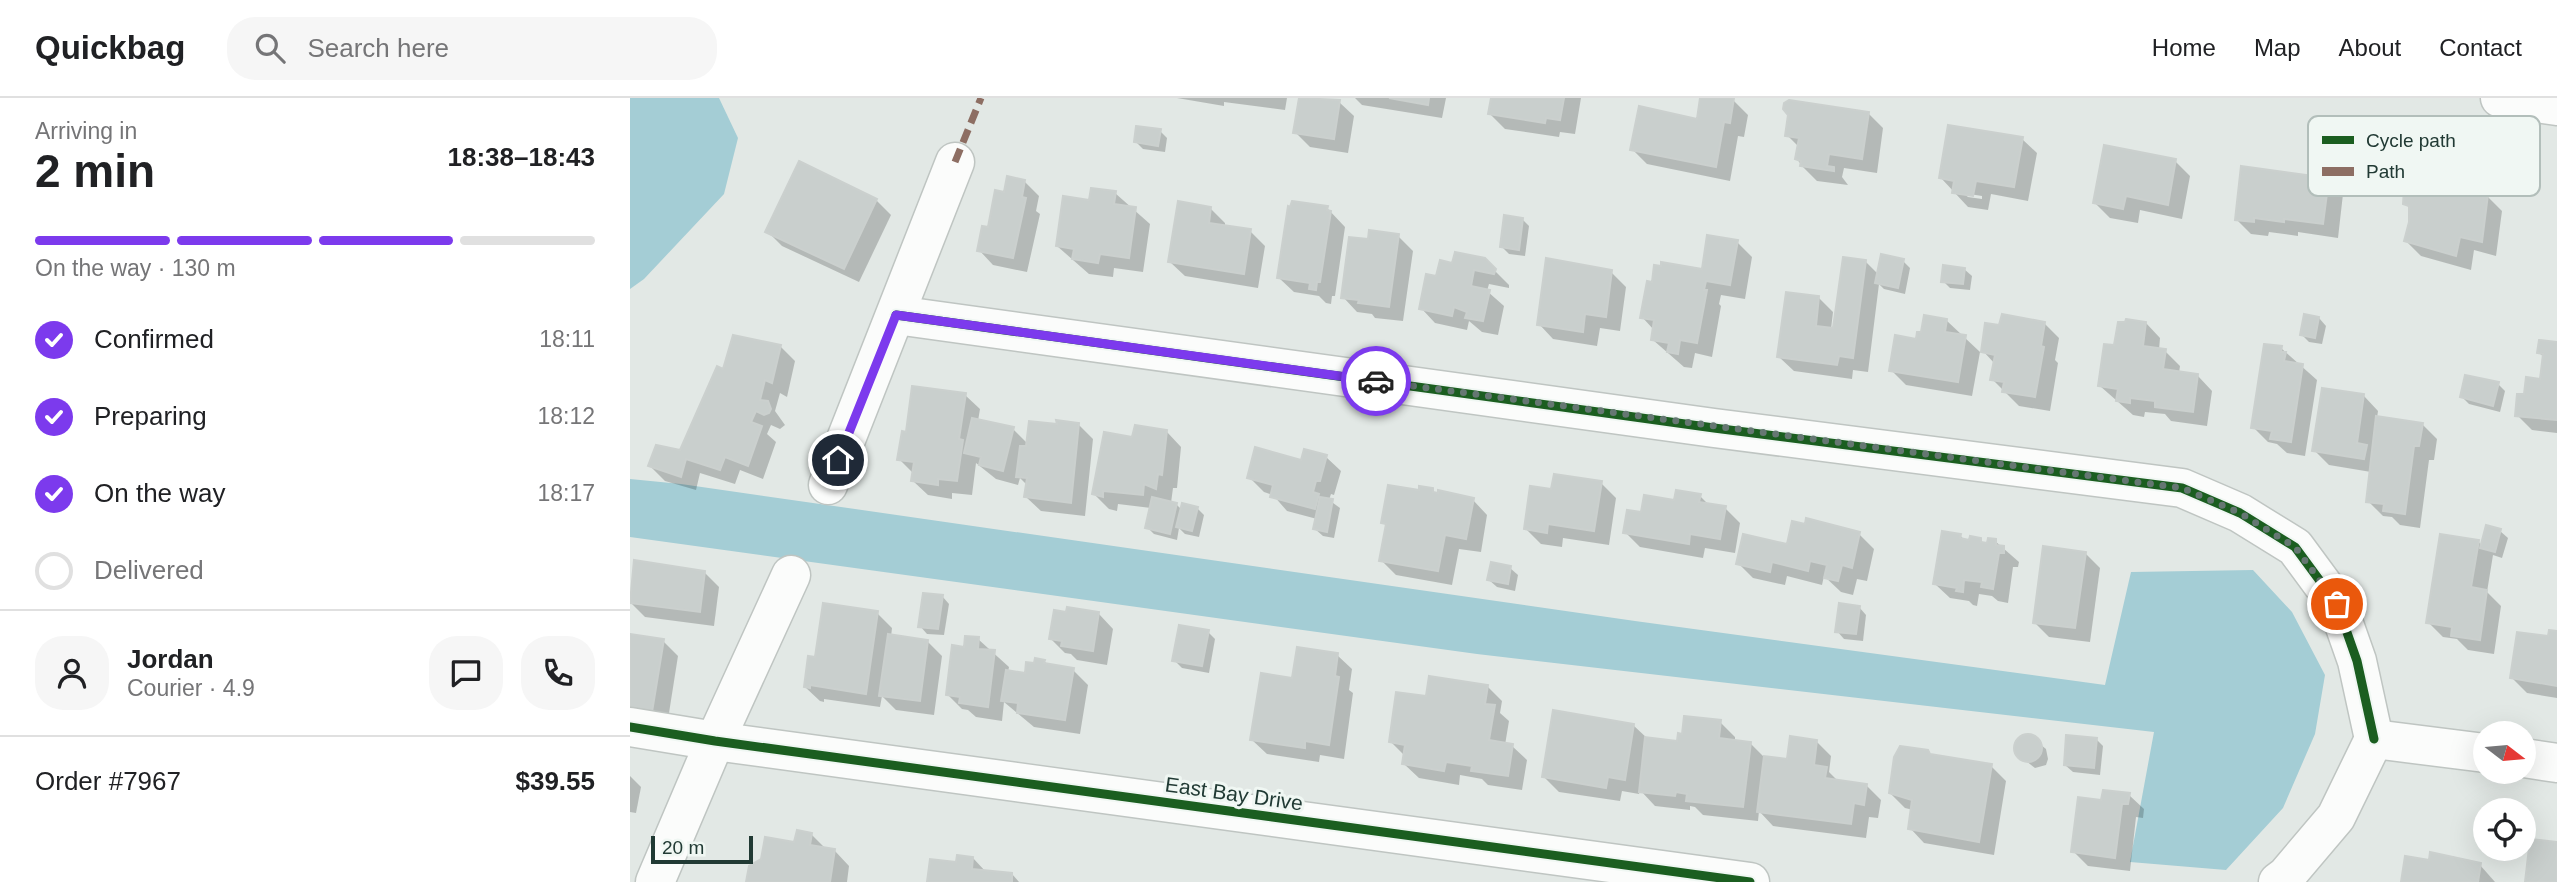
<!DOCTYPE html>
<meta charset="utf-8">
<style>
:root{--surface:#fff;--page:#f6f6f6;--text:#202124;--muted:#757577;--line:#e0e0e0;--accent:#7c3aed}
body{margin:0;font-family:Arial,sans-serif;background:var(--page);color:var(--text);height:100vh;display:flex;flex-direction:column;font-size:26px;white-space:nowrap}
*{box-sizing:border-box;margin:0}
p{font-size:23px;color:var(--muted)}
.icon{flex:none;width:38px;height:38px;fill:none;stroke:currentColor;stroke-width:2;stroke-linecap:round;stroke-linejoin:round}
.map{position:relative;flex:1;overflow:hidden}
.panel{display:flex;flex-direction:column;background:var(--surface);width:630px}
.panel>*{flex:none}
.needle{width:46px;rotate:106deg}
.buttons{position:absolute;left:1843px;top:623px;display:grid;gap:14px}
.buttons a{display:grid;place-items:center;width:63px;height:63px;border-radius:50%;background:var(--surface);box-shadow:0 7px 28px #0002;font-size:35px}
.scale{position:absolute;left:21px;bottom:18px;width:102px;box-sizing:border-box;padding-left:7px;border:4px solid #213a34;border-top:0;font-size:19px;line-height:24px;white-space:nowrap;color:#213a34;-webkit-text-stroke:5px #f0f7f3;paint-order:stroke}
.pin{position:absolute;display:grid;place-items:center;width:60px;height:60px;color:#fff;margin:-30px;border:4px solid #fff;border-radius:50%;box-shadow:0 2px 7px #0007}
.courier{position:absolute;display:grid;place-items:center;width:70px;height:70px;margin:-35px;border:5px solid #7c3aed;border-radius:50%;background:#fff;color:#222;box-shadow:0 2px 9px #0007}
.head em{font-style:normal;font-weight:600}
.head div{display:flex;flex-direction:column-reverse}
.head{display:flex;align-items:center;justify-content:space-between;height:119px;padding:0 35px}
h1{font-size:46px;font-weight:600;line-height:52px}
.bar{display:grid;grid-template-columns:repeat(4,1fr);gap:10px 7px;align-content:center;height:84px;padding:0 35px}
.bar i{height:9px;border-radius:5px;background:var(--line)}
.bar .current{background:var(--accent)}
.bar p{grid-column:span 4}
.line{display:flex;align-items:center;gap:18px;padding:0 35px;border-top:2px solid var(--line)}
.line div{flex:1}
.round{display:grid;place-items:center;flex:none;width:74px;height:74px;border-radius:28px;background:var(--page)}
ol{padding:0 35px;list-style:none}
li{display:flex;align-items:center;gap:21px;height:77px}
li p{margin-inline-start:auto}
li .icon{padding:7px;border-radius:50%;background:var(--accent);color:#fff;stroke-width:4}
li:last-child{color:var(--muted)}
li i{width:38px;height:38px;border:4px solid var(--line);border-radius:50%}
header{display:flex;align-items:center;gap:42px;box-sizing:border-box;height:98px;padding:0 35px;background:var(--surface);border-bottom:2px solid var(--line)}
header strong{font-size:33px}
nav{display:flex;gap:38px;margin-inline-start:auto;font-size:24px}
.search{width:490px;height:63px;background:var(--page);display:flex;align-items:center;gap:18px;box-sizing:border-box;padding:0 24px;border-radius:28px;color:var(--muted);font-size:26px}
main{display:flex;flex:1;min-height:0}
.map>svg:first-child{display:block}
</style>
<header>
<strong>Quickbag</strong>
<div class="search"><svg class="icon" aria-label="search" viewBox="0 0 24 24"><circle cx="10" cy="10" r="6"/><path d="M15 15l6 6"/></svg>Search here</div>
<nav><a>Home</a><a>Map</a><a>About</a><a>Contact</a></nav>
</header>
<main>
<section class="panel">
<div class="head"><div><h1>2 min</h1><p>Arriving in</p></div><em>18:38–18:43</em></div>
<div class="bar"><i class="current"></i><i class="current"></i><i class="current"></i><i></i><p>On the way · 130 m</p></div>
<ol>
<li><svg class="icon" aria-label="check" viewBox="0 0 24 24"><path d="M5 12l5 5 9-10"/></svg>Confirmed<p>18:11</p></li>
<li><svg class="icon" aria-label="check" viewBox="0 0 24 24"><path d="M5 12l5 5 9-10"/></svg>Preparing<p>18:12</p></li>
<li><svg class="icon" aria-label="check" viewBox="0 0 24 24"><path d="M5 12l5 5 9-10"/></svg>On the way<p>18:17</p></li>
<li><i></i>Delivered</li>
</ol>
<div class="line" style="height:126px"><a class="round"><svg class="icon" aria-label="person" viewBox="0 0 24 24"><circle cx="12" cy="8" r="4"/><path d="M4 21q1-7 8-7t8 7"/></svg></a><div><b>Jordan</b><p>Courier · 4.9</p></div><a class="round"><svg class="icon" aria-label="chat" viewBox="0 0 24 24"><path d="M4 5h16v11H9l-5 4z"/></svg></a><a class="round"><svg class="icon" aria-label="phone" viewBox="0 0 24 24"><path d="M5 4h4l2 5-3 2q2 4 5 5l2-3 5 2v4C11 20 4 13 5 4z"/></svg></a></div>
<div class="line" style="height:91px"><div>Order #7967</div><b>$39.55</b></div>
</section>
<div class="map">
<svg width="1927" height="784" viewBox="0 0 1927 784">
<rect width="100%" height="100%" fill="#e2e8e5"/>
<!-- water -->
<g fill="#a4cdd5">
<path d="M0,0H89L108,40L94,96L14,181L0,191Z"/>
<path d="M0,381L51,386L1005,523L1475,587L1501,474L1623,472L1662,514L1695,577L1685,636L1653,710L1596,772L1500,764L1524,634L847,556L0,439Z"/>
</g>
<!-- shadow -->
<g fill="#0003" fill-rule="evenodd">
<path d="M547,0H657L655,12L594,4V8Z"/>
<path d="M671,0L709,4L724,18L718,55L680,49L665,34Z"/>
<path d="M725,0H816L812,20L732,7Z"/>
<path d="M862,0H951L945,36L930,34L929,39L875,31L860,16Z"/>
<path d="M1072,0L1103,2L1118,17L1114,39L1108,38L1100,83L1017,66L1002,51L1068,23Z"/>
<path d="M1238,15L1253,30L1247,75L1214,70L1212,79L1218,87L1187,83L1172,68L1167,61L1169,49L1157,37Z"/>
<path d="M530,33L537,40L535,54L513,51L506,44Z"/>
<path d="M1392,41L1407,55L1398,103L1361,96L1358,112L1338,109L1311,80ZM1333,95L1352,98V101L1338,99Z"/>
<path d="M1545,63L1560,78L1552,121L1510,112L1508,125L1480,120L1465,105Z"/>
<path d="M1699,82L1713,96L1708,140L1668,134V138L1639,134L1638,138L1621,136L1606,121Z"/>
<path d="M394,83L409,98L406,113L410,116L397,174L363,167L349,152L375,96Z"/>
<path d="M485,95L520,126L513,174L484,170L483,179L459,176L427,148L461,104Z"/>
<path d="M1857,98L1872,113L1866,158L1844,152L1841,172L1791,158L1776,143L1781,124V111L1774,105Z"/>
<path d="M246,102L261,117L229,184L152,148L137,133Z"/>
<path d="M580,110L595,125V129L620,133L635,148L628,190L555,178L540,164Z"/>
<path d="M697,110L715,129L705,198H702L701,206L696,205L689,198L664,194L649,180Z"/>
<path d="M892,121L899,128L895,158L879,156L871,148Z"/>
<path d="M768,138L783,153L773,223L745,220L742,216L727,214L713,199L740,143Z"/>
<path d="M1107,144L1122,159L1115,201L1091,197L1089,206L1091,208L1082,259L1065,255L1062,270L1054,269L1023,242L1024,232L1012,219L1023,186L1032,170L1073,173Z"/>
<path d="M854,162L879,187V190L859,186L857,193L874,208L868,237L852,234L839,223L837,232L805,225L791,210L808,180L824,167Z"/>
<path d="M1273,163L1280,170L1275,196L1254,191L1249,186L1238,274L1223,272L1222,281L1164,273L1149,259L1189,200L1203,214L1201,231L1205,232L1236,164L1249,177Z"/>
<path d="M1334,171L1342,178L1340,192L1320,190L1313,183Z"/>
<path d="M981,174L996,189L990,233L970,230L967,248L923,241L909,226Z"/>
<path d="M1689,220L1696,228L1692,246L1679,244L1672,237Z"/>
<path d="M1316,222L1350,254L1342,298L1276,287L1261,272L1287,243Z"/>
<path d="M1414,225L1429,240L1425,262L1428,265L1420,313L1389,308L1362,281L1365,266L1353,253Z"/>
<path d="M1516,225L1530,240L1529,252L1535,253L1550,268L1549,275L1568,278L1582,293L1577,328L1541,323L1535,316L1515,314L1514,319L1503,317L1470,288L1486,249Z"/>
<path d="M1927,246V335L1902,332L1887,317L1895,298L1912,283L1915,260L1909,255Z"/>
<path d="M150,248L165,263L157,299L150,295L145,313L155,327L150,331L141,327L137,336L146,344L133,381L110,372L105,386L70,375L66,392L35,383L20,368L51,354L94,273Z"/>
<path d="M1651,250L1687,282L1675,358L1657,355L1647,346L1638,344L1623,329Z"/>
<path d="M1868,286L1875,293L1870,314L1839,306L1832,299Z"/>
<path d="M335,297L350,311L348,323L383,331L398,346L428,328L448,326L463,341L455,418L411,413L396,399L398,388L390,380L388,387L366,381L346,365L342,397L322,395V401L298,397L283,383L284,376L269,361L278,336Z"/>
<path d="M1734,298L1748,313L1747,320L1792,326L1807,341L1804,362H1799L1790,430L1770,427L1762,419L1753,418L1738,403L1741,374L1699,367L1684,352Z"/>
<path d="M537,334L551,349L547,390H543L541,405L546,406L552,412L567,410L574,417L569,439L555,436L549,430L547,442L524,436L517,429L521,410L488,406L487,413L479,411L464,396L503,341Z"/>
<path d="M696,359L711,373L704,397L701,396L699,402L710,410L704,440L693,438L685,431L687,421L657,413L643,397L634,394L619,379Z"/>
<path d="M971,385L986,400L979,447L933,440L932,449L911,446L896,431L923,393Z"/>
<path d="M802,392L806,396L843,402L857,417L851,454L829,451L822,487L766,477L751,462L757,429L753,424L790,394Z"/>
<path d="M1070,398L1079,407L1095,410L1110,425L1105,455L1075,450L1073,460L1010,449L995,434L1013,416Z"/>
<path d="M1177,428L1229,436L1244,451L1237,483L1227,481L1223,497L1211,494L1194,478L1192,487L1157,478L1155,487L1123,480L1108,465L1158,448Z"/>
<path d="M1870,433L1878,440L1872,460L1863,457L1857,494L1871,508L1864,556L1838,552L1827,541L1813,539L1798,524L1848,443L1852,448Z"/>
<path d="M1330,437L1335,443L1350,441L1355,447L1365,443L1389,464L1388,469H1383L1378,505L1368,503L1362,498L1349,496L1347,508L1343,507L1339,503L1320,500L1305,486Z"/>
<path d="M1455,455L1470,470L1460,544L1419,539L1404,524Z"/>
<path d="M6,464L74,474L89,489L84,528L15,519L0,504Z"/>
<path d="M880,470L888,477L885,493L867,489L859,482Z"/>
<path d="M312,498L319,506L314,537L297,536L290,528Z"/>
<path d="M1229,509L1236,517L1233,543L1214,541L1207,533Z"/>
<path d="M247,515L262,530L261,539L297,543L312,558L304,617L266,612L252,598L250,609L194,601V604L190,603L175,589L186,561Z"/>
<path d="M469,516L483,531L477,567L447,562L441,556L435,555L420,540Z"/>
<path d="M578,534L585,541L579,575L552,570L544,562Z"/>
<path d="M1927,535V600L1897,595L1882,580Z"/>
<path d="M0,537L33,543L48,558L36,634L0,628Z"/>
<path d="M348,541L379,569L378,574L396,577L406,567L414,563L419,568L443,572L458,587L450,636L404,629L374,604L372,623L346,619L338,612L332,611L317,596L335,551Z"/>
<path d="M707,557L722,571L719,592L723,595L714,661L690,657L689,664L637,656L622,642L663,582Z"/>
<path d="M858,589L872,603L870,615L879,623L875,647L882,648L897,662L892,692L858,687L852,681L830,677L829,687L789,680L774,666L775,658L761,644Z"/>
<path d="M1090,624L1105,639V643L1120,645L1135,660L1158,663L1186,643L1201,658L1199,674L1209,684L1236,687L1251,702L1248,720L1239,719L1236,740L1143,728L1129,713L1128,723L1073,717L1065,709L1060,708V712L1025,708L1010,692L1009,696L992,693L990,703L929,694L914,679L1003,627L1018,641L1049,645Z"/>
<path d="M1400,638L1416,651L1418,661L1416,667L1405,670L1387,656L1385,648L1388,641Z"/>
<path d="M1466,641L1473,648L1470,677L1443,674L1435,667Z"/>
<path d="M1301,658L1361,668L1376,683L1364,757L1294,745L1280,730L1283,712L1275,710L1260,695Z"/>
<path d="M0,678L11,689L6,715L0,714Z"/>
<path d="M1499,697L1514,711L1513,720L1506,719L1500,773L1458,768L1443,753L1473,704Z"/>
<path d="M181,736L196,751L205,753L219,768L217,784H118Z"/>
<path d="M343,760L356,774L382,776L389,784H299L328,766Z"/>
<path d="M1801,764L1850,767L1865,784H1773Z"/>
</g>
<!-- building -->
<g fill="#c9cfcd" stroke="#cbd0ce" stroke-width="2">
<path d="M669,0L710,2L704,41L663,35Z"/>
<path d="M759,0H799L798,7Z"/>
<path d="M861,0H934L930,22L916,20L915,25L858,16Z"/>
<path d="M1070,0H1104L1100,25L1094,24L1086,69L1000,52L1009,8L1067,21Z"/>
<path d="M1159,2L1239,14L1232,61L1199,56L1197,68L1204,69V73L1170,68L1171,63L1165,61L1169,40L1155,38L1158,17L1153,11L1154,5Z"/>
<path d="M1318,27L1393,39L1384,89L1346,83L1343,98L1322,95L1324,83L1309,80Z"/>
<path d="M506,28L531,31L528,48L504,44Z"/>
<path d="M1474,47L1546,61L1538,107L1496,98L1493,111L1463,105Z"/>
<path d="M169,63L247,101L214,171L135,134Z"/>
<path d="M1611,68L1699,80L1693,126L1654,121V124L1624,120V124L1605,122Z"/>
<path d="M377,78L395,82L392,99L396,100L383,160L347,153L352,128L358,129L365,92L374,94Z"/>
<path d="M1787,87L1858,96L1852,144L1830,139L1826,158L1774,143L1779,124V108L1773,106L1774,91Z"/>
<path d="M461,90L486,93L484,106L506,109L499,160L470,156L468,165L442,161L444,151L426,148L433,98L459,102Z"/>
<path d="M548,103L581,109L579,125L621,131L614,176L538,164Z"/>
<path d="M662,103L698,108L697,112L701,113L690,184H687L686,192L679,191L680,185L647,180L658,108L660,109Z"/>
<path d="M874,117L893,120L889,152L870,149Z"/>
<path d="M739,132L769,136L759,209L728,205L729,202L711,200L719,139L738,141Z"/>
<path d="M1077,137L1108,142L1100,187L1076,183L1074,192H1077L1067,245L1050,242L1048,256L1037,254L1039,245L1021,242L1024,222L1010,220L1017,183L1022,184L1024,167L1031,168V164L1072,171Z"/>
<path d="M825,154L855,160L866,171L864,176L844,172L841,188L860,192L853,223L835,220L837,214L824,209L822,218L789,211L796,176L806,178L810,162L822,165Z"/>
<path d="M1251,156L1274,161L1268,190L1245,185Z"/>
<path d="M1213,159L1236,162L1223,260L1209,258L1207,267L1147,259L1156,194L1189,198L1186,228L1203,230Z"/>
<path d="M916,160L982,172L976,219L955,216L953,234L907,227Z"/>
<path d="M1313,167L1335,170L1333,186L1311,184Z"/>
<path d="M1372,216L1415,224L1411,248L1414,249L1405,299L1372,294L1374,284L1360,282L1365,257L1351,254L1355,225L1369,227Z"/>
<path d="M1674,216L1689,219L1685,240L1670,237Z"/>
<path d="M1294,217L1317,221L1315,234L1336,237L1328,284L1259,273L1265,237L1286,241L1287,234H1291Z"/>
<path d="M1496,221L1516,224L1513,248L1536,251L1533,271L1568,276L1563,314L1525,309V303L1500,300V305L1486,303L1488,291L1468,288L1474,246L1484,247L1488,224H1495Z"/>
<path d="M103,237L151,247L142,285L135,282L130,302L138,303L141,311L139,315L134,317L126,313L121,324L132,328L118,368L95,359L90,372L56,361L51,379L18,368L26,347L50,352L87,268L93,271Z"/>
<path d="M1909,242L1927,244V322L1885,318L1887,296H1894L1896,279L1910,281L1913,256L1907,255Z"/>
<path d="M1634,246L1652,248L1651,254H1656L1654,263L1673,266L1661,344L1640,341L1642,333L1621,330Z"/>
<path d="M1835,277L1869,284L1863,308L1830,299Z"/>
<path d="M282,288L336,295L329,341L333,342L327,383L308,381V387L281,383L284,364L267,362L272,333L276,334Z"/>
<path d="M1692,290L1734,296L1727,345L1737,347L1734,361L1682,353Z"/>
<path d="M1746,318L1793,325L1789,348H1784L1775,416L1753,413L1754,406L1736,404Z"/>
<path d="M342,320L384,329L373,373L349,367L351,359L334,355Z"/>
<path d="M426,322L449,325L441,405L394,399L397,380L386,379L390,348H396L399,323L427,326Z"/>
<path d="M505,327L537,332L532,377L528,376L526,391L514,386L513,397L473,393V399L462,396L474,334L502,339Z"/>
<path d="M625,349L671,362L674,351L697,357L690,383H686L683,394L689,396L685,411L640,399L643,387L617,380Z"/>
<path d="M924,376L972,383L964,433L918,426L917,435L894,431L900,388L921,391Z"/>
<path d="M758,387L789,392V388L803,390V394L808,395V392L844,400L836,441L815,437L808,473L749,463L756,426L751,425Z"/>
<path d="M1046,392L1071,396L1069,404L1096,408L1090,441L1060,436L1059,446L993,435L997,412L1011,414L1014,397L1044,402Z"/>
<path d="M522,399L547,405L540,436L515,430Z"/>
<path d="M690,399L703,401L697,434L683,431Z"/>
<path d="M552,405L568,409L562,433L546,429Z"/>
<path d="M1176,420L1230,434L1222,470L1212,467L1208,483L1194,480L1197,467L1180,463L1178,473L1142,464L1140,474L1106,466L1113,436L1157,446L1162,423L1175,426Z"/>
<path d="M1856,427L1871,431L1865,454L1850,450Z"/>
<path d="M1312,433L1331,436L1330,440L1339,442L1340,438L1351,440V444L1357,445L1358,440L1366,441V447L1374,448V455H1369L1363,491L1351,489L1352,484L1334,482L1333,494L1326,493L1327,490L1303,486Z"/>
<path d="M1810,436L1849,442L1841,489L1857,492L1850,542L1821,538L1822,529L1796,525Z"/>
<path d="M1413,448L1456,454L1445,530L1403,525Z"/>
<path d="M4,462L75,473L70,514L0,505Z"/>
<path d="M861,464L881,468L878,486L857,482Z"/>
<path d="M293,495L313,497L308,531L288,529Z"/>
<path d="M193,505L248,513L236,596L180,587V590L174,589L178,558L185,559Z"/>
<path d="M1209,505L1230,508L1226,536L1205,534Z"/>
<path d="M437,509L469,514L463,553L431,548L432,543L419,541L424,512L436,514Z"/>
<path d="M549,527L579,532L572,568L542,563Z"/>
<path d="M1919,532L1927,533V588L1880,580L1887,534L1918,538Z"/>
<path d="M0,536L34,541L21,620L0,617Z"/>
<path d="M258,536L298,542L290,603L249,598Z"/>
<path d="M335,538L349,539L348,551L365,552L358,609L329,605L330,599L316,597L322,547L334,549Z"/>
<path d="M667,549L708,555L705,578L709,579L699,647L675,643V650L620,642L631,575L662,580Z"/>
<path d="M405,560L415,562L414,565L444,570L435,622L387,615L388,605L371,603L376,572L395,575L396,564L404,565Z"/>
<path d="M799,578L858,587L855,606L865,607L859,642L883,646L878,678L841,673L842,668L816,664L814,673L772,666L775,647L759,644L766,594L796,598Z"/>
<path d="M923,612L1004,626L995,682L978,679L976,690L912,679Z"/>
<path d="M1054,618L1091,622L1089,640L1121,644L1113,709L1056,703L1057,696L1046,694L1045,698L1009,694L1015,639L1047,643L1048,635L1052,636Z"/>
<circle cx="1398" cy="650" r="14"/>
<path d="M1436,637L1467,640L1464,670L1434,667Z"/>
<path d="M1160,638L1187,642L1184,667L1197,669L1195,680L1237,686L1234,707L1224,705L1221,726L1127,714L1134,658L1157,661Z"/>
<path d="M1270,648L1298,652L1300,656L1362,666L1349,744L1278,731L1282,702L1259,695L1264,659Z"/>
<path d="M1473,692L1500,695L1498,706H1492L1485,760L1441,754L1448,699L1471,702Z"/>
<path d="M167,732L182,735L180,747L205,751L200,784H116L119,768L131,761L135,739L164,744Z"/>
<path d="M1900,741L1927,744V784H1895Z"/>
<path d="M1800,754L1851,765L1848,784H1771L1775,758L1799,762Z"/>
<path d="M327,757L343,759L342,771L382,775V784H297L300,761L326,764Z"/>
</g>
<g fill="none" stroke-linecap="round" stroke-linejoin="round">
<defs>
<g id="minor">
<path d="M1870,0L1927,8"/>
<path d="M266,217L1084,330L1552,390L1610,415L1665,449L1707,506L1727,563L1744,641"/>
<path d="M198,387L325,64"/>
<path d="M0,629L85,643L1120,784"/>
<path d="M1744,641L1855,655"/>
<path d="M1894,660L1927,665"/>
<path d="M25,784L85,643L161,477"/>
<path d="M1648,784L1656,778L1706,719L1744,641"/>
</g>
</defs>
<!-- minor casing -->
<use href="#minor" stroke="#bfc5c2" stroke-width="41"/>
<!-- minor -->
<use href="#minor" stroke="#fbfcfb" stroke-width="38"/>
<!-- quiet -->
<path stroke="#8d6e63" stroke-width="7" stroke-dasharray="14 7" stroke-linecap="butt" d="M325,64L351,0"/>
<defs>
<g id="cycleway">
<path d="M266,217L1084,330L1552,390L1610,415L1665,449L1707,506L1727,563L1744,641"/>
<path d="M0,629L85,643L1120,784"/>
</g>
</defs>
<!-- cycleway casing -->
<use href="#cycleway" stroke="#f0f7f3" stroke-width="13"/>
<!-- cycleway -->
<use href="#cycleway" stroke="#1b5e20" stroke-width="9"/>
</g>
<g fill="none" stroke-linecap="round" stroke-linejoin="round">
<!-- done -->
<path stroke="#657772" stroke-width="7" stroke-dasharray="0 12.6" d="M746,283L1552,390L1610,415L1665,449L1707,506"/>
<!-- route -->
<path stroke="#7c3aed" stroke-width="9" d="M208,362L266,217L746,283"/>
</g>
<g text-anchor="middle" stroke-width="6" stroke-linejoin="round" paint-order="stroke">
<!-- street labels -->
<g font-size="21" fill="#213a34" stroke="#f0f7f3">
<text transform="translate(604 696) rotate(8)" y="7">East Bay Drive</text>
</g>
</g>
<!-- legend -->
<rect x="1678" y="18" width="232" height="80" rx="10" fill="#f0f7f3" stroke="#b2beba" stroke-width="2"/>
<rect x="1692" y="38" width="32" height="8" fill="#1b5e20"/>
<rect x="1692" y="69" width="32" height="9" fill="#8d6e63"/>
<g font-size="19" fill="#213a34">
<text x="1736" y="49">Cycle path</text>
<text x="1736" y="80">Path</text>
</g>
</svg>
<div class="buttons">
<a><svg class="needle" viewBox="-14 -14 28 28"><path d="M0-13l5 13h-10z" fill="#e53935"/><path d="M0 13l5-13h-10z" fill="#757577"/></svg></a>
<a><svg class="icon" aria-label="locate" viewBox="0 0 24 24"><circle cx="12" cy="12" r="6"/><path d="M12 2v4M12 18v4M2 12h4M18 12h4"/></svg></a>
</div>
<div class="scale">20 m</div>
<div class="pin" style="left:1707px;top:506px;background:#ea580c"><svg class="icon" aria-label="bag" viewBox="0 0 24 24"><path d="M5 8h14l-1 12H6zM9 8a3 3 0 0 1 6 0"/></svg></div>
<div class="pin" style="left:208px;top:362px;background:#1f2937"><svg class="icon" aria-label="home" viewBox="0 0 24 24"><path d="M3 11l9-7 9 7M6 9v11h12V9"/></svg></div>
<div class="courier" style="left:746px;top:283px"><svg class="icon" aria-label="car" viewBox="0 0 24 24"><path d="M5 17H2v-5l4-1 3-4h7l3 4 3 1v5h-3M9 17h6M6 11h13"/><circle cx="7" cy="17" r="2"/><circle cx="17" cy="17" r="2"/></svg></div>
</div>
</main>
